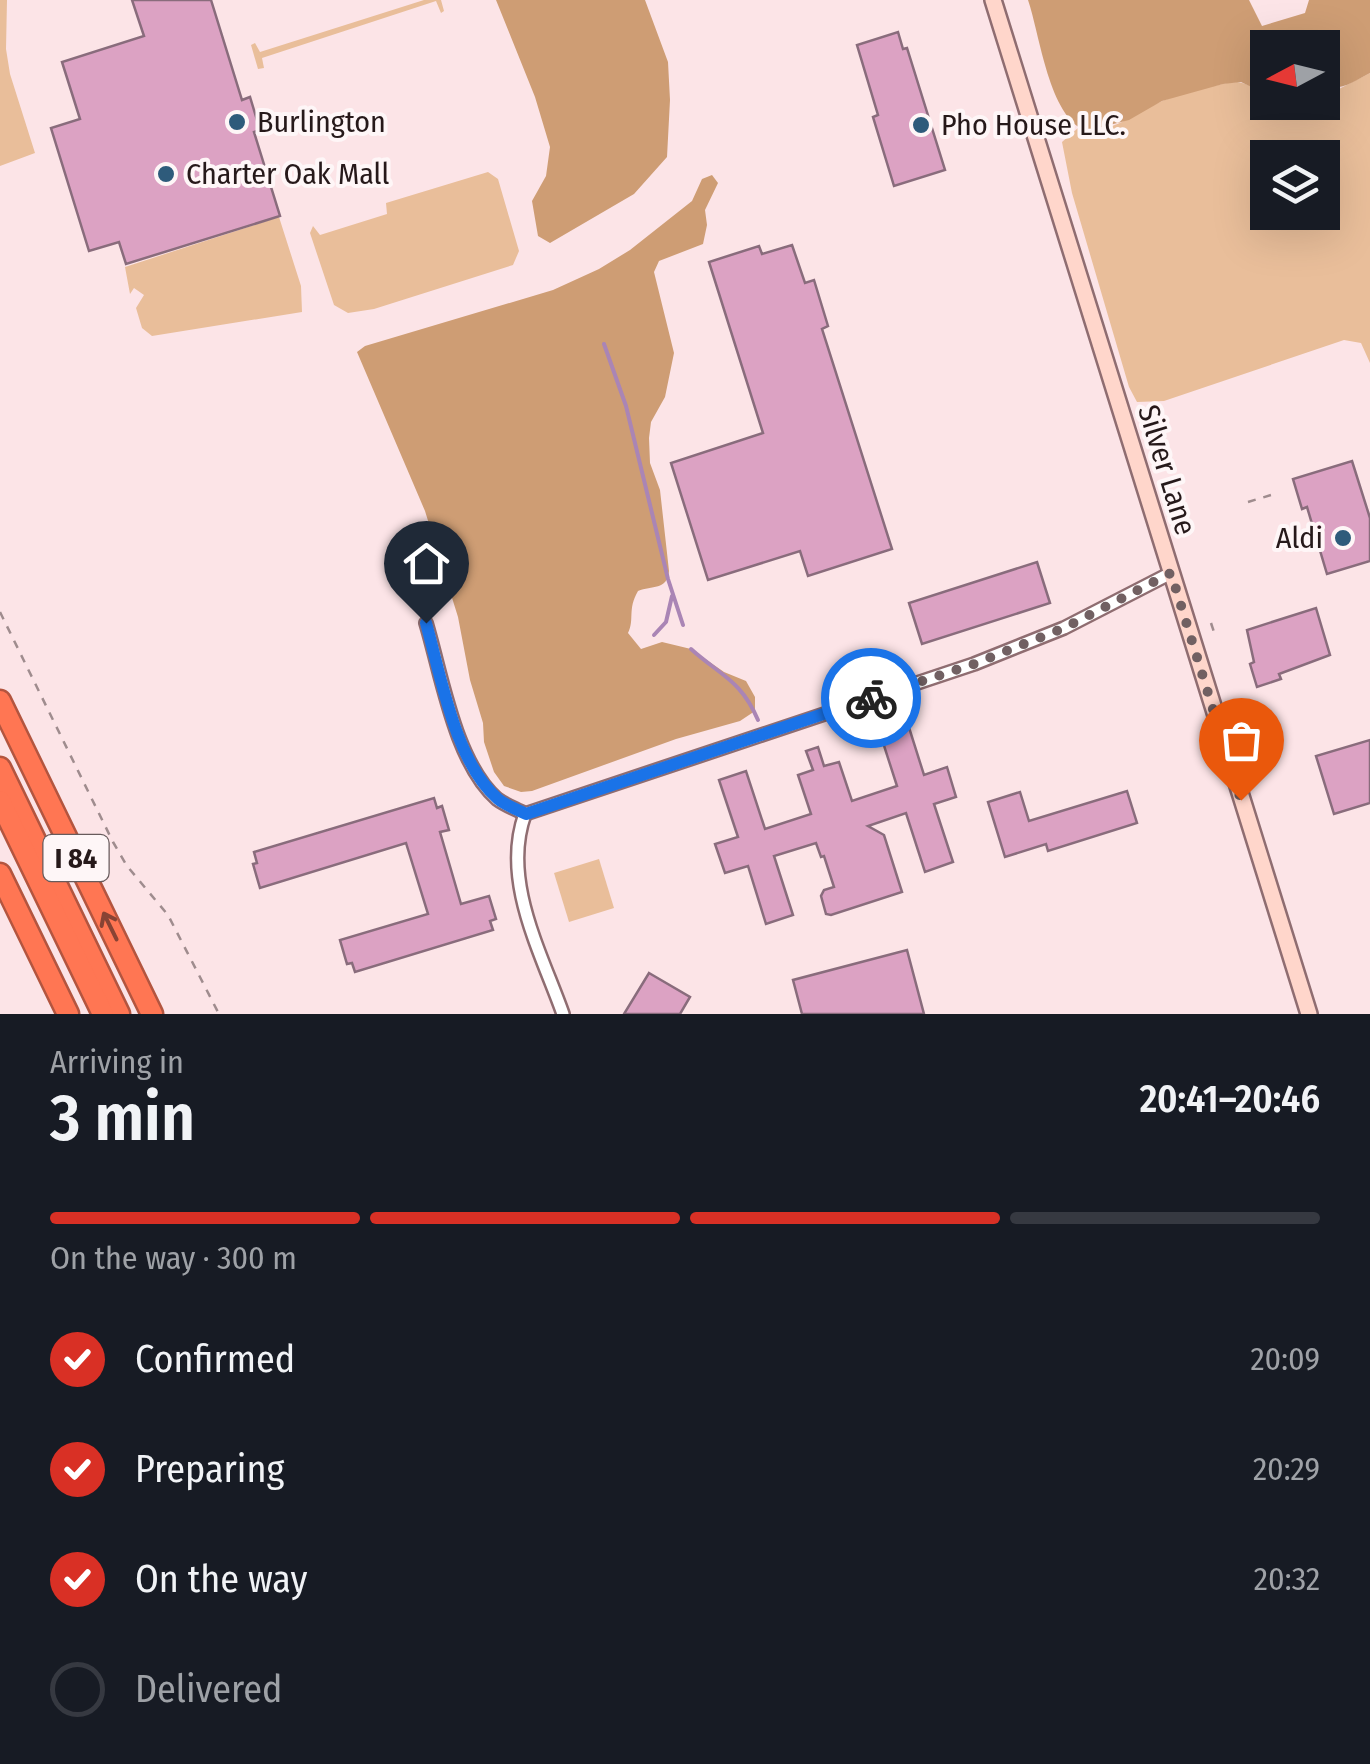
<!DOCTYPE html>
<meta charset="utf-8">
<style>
:root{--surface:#171b24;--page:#20242c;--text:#f1f3f6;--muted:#9ea1a6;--line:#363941;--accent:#d93025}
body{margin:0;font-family:"Fira Sans Condensed",sans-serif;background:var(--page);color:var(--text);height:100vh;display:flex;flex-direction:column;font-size:38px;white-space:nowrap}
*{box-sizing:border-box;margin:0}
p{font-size:32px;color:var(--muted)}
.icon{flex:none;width:55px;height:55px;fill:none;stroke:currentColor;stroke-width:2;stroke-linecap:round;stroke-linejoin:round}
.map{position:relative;height:1014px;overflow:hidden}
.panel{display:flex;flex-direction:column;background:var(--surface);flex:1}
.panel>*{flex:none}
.needle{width:65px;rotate:263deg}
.controls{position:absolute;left:1250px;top:30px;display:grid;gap:20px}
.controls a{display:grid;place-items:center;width:90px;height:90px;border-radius:0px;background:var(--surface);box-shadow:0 10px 40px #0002;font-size:50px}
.pin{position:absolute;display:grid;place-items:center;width:85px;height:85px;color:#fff;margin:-102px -42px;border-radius:50% 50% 50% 0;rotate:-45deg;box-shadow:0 0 10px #0007}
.pin .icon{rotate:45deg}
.courier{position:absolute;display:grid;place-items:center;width:100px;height:100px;margin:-50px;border:8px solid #1a73e8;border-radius:50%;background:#fff;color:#222;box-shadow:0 2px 12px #0007}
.overview em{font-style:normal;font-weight:600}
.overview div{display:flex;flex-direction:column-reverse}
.overview{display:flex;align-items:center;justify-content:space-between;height:170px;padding:0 50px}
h1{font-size:65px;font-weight:600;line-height:75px}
.bar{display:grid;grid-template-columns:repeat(4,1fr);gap:15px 10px;align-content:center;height:120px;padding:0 50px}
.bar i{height:12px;border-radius:8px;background:var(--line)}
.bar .on{background:var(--accent)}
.bar p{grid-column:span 4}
ol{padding:0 50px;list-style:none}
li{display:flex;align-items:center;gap:30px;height:110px}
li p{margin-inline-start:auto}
li .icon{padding:10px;border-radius:50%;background:var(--accent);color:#fff;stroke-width:4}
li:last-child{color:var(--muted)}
li i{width:55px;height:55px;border:5px solid var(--line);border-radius:50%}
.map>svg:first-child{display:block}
</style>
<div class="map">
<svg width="1370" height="1014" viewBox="0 0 1370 1014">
<rect width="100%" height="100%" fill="#fce4e7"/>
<!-- green -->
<g fill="#e9be9a" fill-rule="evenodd">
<path d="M0,0H7L6,49L10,74L35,153L0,166Z"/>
<path d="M424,0H441L444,11L441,13L436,1L262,58L264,68L258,69L251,45L255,43L260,52Z"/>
<path d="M1370,73V363L1361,343L1344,340L1164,401L1137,402L1129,387L1072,193L1062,142L1078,128C1105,138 1136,113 1160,102C1172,96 1224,82 1237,82C1248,83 1256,90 1267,90L1268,102H1322L1323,86L1339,89ZM1268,158H1322V212H1268Z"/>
<path d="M488,172L498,179L519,251L513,265L374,309L348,313L334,305L310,233L313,226L320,235L387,214L386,203Z"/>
<path d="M279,217L301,286L302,312L152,336L142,328L136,308L144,295L134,288L130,294L125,267Z"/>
<path d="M599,859L614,908L569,922L554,873Z"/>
</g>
<!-- forest -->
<g fill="#ce9d74">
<path d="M496,0H645L668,62L670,100L667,157L634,194L550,243L538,236L532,201L546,176L550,147L535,97Z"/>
<path d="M1028,0H1249L1262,26L1305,13L1309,0H1370V73C1354,81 1341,92 1323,86L1322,48H1268L1267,90H1258L1241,82L1223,84L1162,101L1129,120L1086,131C1049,117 1040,35 1028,0Z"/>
<path d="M712,175L718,183L705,210L707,225L703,244L659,261L654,272L674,353L665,397L651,422L649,438L650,463L660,490L669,571C667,591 652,585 638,591C627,610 635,619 628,633L641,649L662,642L691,649L724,672L746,681L755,697V711L740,721L676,739L532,791L521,792L504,786L494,772L484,742L483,723L470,680L458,617L425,511L357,352L365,346L553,290L599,269L630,250L692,201L702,179Z"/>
</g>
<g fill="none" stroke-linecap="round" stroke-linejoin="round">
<!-- stream -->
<g stroke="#aa85b5" stroke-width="4">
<path d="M604,344L626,406L668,579L683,625"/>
<path d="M654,635L666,622L672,596"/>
<path d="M691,649C721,676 741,680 758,720"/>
</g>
</g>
<!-- building -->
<g fill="#dca2c3" stroke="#896c7c" stroke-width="2.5">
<path d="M132,0H211L242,100L250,97L260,130L254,132L280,216L126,264L119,242L89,251L51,128L80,119L62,62L144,36Z"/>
<path d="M898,32L903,49L907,48L945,170L894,186L873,117L878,115L857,45Z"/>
<path d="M792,245L805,283L814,280L828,326L822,329L892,549L808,576L800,551L708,580L671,463L763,433L709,262L759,246L762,254Z"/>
<path d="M1352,461L1370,518V561L1327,574L1307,507L1302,509L1293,479Z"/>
<path d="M1037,562L1050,603L922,644L909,603Z"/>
<path d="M1316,608L1330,655L1279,674L1281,679L1257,687L1250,664L1254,662L1247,630Z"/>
<path d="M906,718L924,775L947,767L956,797L934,804L953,862L925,872L906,813L868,826L884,835L902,892L831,915L826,914L821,896L824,890L834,887L824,856L821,857L816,843L774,856L793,915L766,924L748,866L725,873L715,844L738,837L719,780L746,771L765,829L811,814L798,775L813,770L806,751L818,747L824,766L839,762L852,801L897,786L878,727Z"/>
<path d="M1370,740V803L1334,814L1316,756Z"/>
<path d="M1127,791L1137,823L1048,851L1046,844L1005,857L988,802L1020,792L1029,821Z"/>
<path d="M434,798L437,808L442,806L449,830L440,832L461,904L489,896L496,919L490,921L493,930L355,972L352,963L347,964L340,940L428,914L406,843L260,888L253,864L257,863L254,852Z"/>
<path d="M907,950L924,1014H802L793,980Z"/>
<path d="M649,973L690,997L680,1014H624Z"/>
</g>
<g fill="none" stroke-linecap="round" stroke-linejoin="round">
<defs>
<g id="minor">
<path d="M426,623C442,676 455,762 497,799C505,805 516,809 525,814"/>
<path d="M525,814L974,664L1064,628L1171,573"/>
<path d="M525,814C501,880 541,952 563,1014"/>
</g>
<path id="secondary" d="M993,0L1309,1014"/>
<g id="motorway">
<path d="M0,701L152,1014"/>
<path d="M0,768L119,1014"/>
<path d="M0,801L103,1014"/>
<path d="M0,874L68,1014"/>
</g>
</defs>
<!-- minor casing -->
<use href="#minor" stroke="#8f6d71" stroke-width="16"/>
<!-- secondary casing -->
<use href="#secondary" stroke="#8f6d71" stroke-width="20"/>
<!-- motorway casing -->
<use href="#motorway" stroke="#b3553f" stroke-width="25"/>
<!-- path -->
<g stroke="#9f8c8e" stroke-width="2.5" stroke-dasharray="8 8" stroke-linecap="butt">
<path d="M1248,502L1271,495"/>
<path d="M0,612L113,842L127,866L168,915L219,1014"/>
<path d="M1211,623L1216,638"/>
</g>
<!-- minor -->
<use href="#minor" stroke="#fff" stroke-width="11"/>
<!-- secondary -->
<use href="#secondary" stroke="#ffd6cb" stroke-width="15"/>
<!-- motorway -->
<use href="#motorway" stroke="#ff7653" stroke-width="20"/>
</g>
<!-- one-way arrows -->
<defs><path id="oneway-shaft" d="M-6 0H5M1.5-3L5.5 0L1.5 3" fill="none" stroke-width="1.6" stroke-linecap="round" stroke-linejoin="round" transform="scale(2.5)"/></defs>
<use stroke="#884334" href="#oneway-shaft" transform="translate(110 926) rotate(-116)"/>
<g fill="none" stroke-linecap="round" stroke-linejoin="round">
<!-- done -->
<path stroke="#716062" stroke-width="10" stroke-dasharray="0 18" d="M871,698L974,664L1064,628L1171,573L1241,800"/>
<!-- route -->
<path stroke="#1a73e8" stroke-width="12" d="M426,623C441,676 455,762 498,799C505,805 516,809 526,814L871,698"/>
</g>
<!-- markers -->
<g fill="#2e5b7b" stroke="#fef6f7" stroke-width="4">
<circle cx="237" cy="122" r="10"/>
<circle cx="921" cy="125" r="10"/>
<circle cx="166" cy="174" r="10"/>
<circle cx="1343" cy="538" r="10"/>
</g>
<g text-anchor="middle" stroke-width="8" stroke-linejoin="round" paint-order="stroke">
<!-- shield labels -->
<rect fill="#fef6f7" stroke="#675b5c" stroke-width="2.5" x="43.5" y="835" width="65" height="46" rx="8"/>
<g font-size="28" font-weight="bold" fill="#26191a">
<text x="76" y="868">I 84</text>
</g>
<!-- poi labels -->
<g font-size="30" fill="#26191a" stroke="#fef6f7" text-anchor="start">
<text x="257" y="132">Burlington</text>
<text x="941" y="135">Pho House LLC.</text>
<text x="186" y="184">Charter Oak Mall</text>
<text x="1323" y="548" text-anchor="end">Aldi</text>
</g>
<!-- street labels -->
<g font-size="30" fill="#26191a" stroke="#fef6f7">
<text transform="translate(1167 470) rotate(73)" y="10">Silver Lane</text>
</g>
</g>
</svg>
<div class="controls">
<a><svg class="needle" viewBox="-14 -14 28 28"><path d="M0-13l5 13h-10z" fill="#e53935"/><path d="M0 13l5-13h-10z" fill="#9ea1a6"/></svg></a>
<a><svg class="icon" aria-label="layers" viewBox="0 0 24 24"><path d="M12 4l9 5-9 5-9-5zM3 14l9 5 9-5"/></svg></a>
</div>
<div class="pin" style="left:1241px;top:800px;background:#ea580c"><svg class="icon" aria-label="bag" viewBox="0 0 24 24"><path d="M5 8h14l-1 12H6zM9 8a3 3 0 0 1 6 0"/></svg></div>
<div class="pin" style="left:426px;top:623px;background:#1f2937"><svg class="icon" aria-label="home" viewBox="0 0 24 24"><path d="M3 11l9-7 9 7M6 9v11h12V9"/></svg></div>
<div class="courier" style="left:871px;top:698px"><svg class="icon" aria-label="bike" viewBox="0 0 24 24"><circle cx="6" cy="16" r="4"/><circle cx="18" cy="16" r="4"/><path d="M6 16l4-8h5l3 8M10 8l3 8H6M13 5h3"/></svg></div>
</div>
<section class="panel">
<div class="overview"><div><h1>3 min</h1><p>Arriving in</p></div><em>20:41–20:46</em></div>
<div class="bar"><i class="on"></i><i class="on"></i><i class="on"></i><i></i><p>On the way · 300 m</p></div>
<ol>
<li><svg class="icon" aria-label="check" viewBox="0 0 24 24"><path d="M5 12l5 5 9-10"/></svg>Confirmed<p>20:09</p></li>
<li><svg class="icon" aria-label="check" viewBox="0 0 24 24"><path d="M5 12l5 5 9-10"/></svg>Preparing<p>20:29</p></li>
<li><svg class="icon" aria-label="check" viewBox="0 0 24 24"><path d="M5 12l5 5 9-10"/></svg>On the way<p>20:32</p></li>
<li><i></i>Delivered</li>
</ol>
</section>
